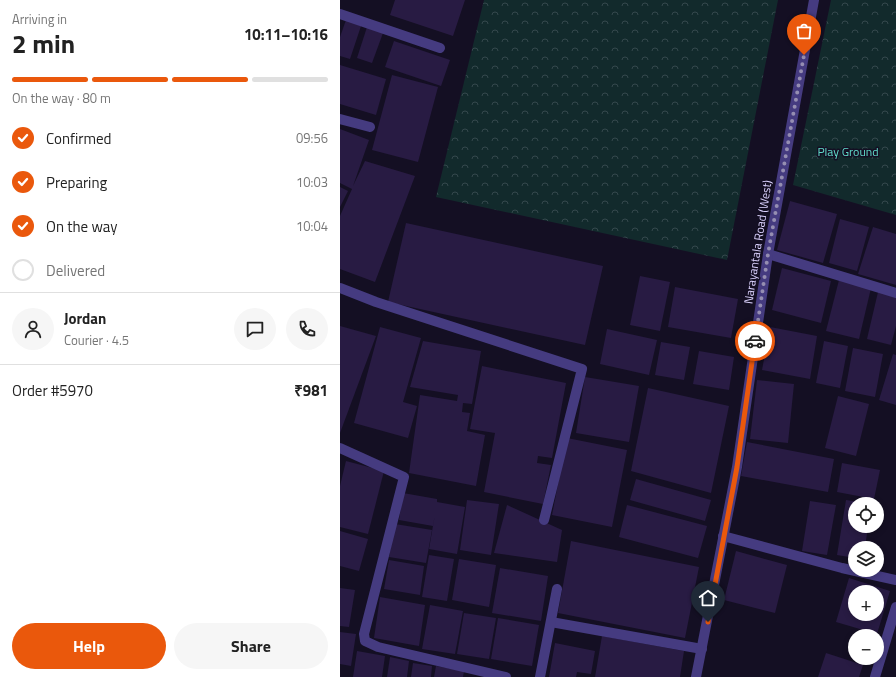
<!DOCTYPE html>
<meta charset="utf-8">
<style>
:root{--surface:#fff;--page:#f6f6f6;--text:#222;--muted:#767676;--line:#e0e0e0;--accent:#ea580c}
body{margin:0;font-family:"Titillium Web",sans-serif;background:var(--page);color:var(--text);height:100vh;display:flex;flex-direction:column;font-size:15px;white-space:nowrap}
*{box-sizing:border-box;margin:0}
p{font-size:13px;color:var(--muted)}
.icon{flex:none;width:22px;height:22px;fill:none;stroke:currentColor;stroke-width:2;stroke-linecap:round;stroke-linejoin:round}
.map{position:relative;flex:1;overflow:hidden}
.drawer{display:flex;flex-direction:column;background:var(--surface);width:340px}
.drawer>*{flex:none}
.buttons{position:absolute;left:508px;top:497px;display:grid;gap:8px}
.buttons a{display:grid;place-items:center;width:36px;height:36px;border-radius:50%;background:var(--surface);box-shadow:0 2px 6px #0003;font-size:20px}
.pin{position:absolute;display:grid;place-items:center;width:34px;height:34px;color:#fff;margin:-41px -17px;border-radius:50% 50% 50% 0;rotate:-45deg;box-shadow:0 0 4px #0007}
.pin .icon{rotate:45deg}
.courier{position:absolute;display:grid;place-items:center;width:40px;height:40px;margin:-20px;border:3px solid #ea580c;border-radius:50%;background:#fff;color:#222;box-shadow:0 1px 5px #0007}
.head em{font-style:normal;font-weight:700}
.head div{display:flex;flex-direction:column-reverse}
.head{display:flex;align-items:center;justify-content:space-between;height:68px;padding:0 12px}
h1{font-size:26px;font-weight:700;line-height:30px}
.bar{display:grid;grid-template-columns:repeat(4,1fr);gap:6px 4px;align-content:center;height:48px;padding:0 12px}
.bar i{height:5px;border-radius:3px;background:var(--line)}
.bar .on{background:var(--accent)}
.bar p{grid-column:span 4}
.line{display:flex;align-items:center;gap:10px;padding:0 12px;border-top:1px solid var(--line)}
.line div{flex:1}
.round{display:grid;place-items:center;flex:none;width:42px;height:42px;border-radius:21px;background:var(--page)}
ol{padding:0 12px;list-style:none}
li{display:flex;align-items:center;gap:12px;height:44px}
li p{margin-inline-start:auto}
li .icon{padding:4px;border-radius:50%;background:var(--accent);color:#fff;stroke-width:4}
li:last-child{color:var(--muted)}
li i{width:22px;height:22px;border:2px solid var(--line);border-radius:50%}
.cta{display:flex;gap:8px;margin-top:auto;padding:8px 12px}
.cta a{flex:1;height:46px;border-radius:24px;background:var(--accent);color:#fff;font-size:16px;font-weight:700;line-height:46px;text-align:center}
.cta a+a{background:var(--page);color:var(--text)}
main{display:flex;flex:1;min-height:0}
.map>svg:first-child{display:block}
</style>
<main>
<section class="drawer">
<div class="head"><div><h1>2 min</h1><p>Arriving in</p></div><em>10:11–10:16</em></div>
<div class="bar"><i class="on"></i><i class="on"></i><i class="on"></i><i></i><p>On the way · 80 m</p></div>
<ol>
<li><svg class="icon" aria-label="check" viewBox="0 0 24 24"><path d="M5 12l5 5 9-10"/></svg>Confirmed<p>09:56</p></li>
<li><svg class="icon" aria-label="check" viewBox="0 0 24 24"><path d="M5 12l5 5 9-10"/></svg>Preparing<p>10:03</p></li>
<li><svg class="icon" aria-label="check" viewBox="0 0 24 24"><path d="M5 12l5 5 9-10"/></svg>On the way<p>10:04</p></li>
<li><i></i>Delivered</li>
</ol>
<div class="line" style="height:72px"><a class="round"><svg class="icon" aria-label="person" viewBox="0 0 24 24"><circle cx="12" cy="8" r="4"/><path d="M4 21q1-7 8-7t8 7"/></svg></a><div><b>Jordan</b><p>Courier · 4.5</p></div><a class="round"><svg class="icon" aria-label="chat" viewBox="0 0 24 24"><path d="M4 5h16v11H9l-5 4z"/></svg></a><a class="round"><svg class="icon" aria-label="phone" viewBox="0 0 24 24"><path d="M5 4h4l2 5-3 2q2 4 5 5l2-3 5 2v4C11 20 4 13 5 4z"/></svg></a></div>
<div class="line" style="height:52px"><div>Order #5970</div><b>₹981</b></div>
<div class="cta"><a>Help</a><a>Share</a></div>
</section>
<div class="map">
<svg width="556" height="677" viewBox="0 0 556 677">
<defs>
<pattern id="park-crowns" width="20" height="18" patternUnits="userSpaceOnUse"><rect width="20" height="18" fill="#122a2c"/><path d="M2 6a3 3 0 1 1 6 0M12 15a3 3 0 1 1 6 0" fill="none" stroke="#34484c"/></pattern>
</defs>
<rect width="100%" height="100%" fill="#140f23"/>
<!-- park -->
<g fill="url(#park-crowns)">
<path d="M144,0H438L387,260L96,197Z"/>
<path d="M491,0H556V215L453,185Z"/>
</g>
<!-- building -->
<g fill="#281b43" fill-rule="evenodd">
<path d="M55,0H125L113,36L50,15Z"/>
<path d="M6,20L21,26L10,59L0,56V37Z"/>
<path d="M27,27L43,33L32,63L17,58Z"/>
<path d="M54,41L110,60L101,86L45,67Z"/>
<path d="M0,65L46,79L36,115L0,104Z"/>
<path d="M52,75L98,87L78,162L32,150Z"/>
<path d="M0,129L29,140L13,186L25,161L75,176L35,282L0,269V216L12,189L0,183Z"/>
<path d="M0,187L8,191L0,207Z"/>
<path d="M450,201L497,214L483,263L437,250Z"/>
<path d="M500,219L529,227L517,271L489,263Z"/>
<path d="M66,223L263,266L245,345L48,302Z"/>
<path d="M533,227L556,234V285L518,274Z"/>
<path d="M442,268L491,281L481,323L432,310Z"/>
<path d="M300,276L330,282L320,331L290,325Z"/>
<path d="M499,280L531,288L519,339L486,331Z"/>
<path d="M335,287L398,299L391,338L328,327Z"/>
<path d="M538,292L556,296V326L551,345L527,339Z"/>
<path d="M0,326L36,336L0,433Z"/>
<path d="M40,327L81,338L63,402L77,406L68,438L14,423Z"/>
<path d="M430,327L477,336L470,379L422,370Z"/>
<path d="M267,329L317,340L309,375L260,364Z"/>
<path d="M83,341L141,351L132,404L123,403L122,412L130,413L127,431L145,435L136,486L69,473L80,395L117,401L118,395L70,387Z"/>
<path d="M484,341L508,346L500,388L476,383Z"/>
<path d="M321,342L350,347L344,380L315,375Z"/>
<path d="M513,348L543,354L535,397L505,391Z"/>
<path d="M359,351L394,357L389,390L353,384Z"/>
<path d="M553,354L556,355V405L539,400Z"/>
<path d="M142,366L226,383L212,458L198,456L197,463L211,465L203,504L144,492L155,433L130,429Z"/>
<path d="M245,377L299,386L289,442L236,433Z"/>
<path d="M417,380L454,384L448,443L410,439Z"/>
<path d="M308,388L389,406L371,493L291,471Z"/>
<path d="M498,396L529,404L516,456L485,448Z"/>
<path d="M227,438L287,450L272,527L212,515Z"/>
<path d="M407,442L494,459L488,492L401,476Z"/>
<path d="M6,461L44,471L28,534L0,527V486Z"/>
<path d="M502,463L540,470L534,499L497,492Z"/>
<path d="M296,479L371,500L365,521L290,500Z"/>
<path d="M63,493L97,499V502L125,507L117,554L89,549L95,514L93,526L59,520Z"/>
<path d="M127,500L159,504L151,555L120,550Z"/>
<path d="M506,500L526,503L515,504V526H528L525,548H515V558L497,555Z"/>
<path d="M470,501L496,505L487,555L462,551Z"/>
<path d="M167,505L222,530L217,562L154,553Z"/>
<path d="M287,505L367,526L358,558L279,537Z"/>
<path d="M55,524L92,530L86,563L49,557Z"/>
<path d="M0,531L28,539L19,571L0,566Z"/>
<path d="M231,541L359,567L345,638L218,613Z"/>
<path d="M396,551L447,565L435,613L384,600Z"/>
<path d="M89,555L114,559L107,601L82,597Z"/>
<path d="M119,559L156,565L149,607L112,600Z"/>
<path d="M49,560L84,566L80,595L44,589Z"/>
<path d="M160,568L208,576L201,621L152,613Z"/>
<path d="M509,578L550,591L537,634L496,622ZM515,592H537V614H515Z"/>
<path d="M0,588L15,590L9,627L0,626Z"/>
<path d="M40,597L85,605L79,646L34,638Z"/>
<path d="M90,605L123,611L115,654L82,649Z"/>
<path d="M124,613L156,618L149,659L117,654Z"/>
<path d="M158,618L199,625L192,666L151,659Z"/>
<path d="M0,632L16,634L11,666L0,664Z"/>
<path d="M262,636L344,651L340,677H255Z"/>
<path d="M215,643L255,651L251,674L237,672L236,677H209Z"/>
<path d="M17,651L45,656L42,677H13Z"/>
<path d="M486,653L523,665L519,677H478Z"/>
<path d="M50,657L69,661L67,677H47Z"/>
<path d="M73,663L92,666L91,677H71Z"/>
<path d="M96,666L124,671L123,677H94Z"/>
</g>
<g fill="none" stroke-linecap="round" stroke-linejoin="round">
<!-- service -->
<path stroke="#453b80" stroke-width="10" d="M0,288L36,302L242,369L204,520"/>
<!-- minor -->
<g stroke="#453b80" stroke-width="10">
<path d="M0,14L100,48"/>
<path d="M0,119L30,127"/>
<path d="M428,254L556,293"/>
<path d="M0,448L64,477L24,634L25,641L38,647L166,677"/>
<path d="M383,536L502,568L556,580"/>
<path d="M211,622L362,649"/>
<path d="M200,677L217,589"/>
<path d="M356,677L397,467L428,254L474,0"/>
<path d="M535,677L556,607"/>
</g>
</g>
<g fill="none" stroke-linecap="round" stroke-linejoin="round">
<!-- done -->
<path stroke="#958eb1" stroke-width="4" stroke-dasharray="0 7.2" d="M415,341L428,254L464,55"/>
<!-- route -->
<path stroke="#ea580c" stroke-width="5" d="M368,622L397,467L415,341"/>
</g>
<g text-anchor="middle" stroke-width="3" stroke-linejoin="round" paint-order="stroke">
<!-- park labels -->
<g font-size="12" fill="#60dbca" stroke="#140f23">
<text x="508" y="156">Play Ground</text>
</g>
<!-- street labels -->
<g font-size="12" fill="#dbd2fe" stroke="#140f23">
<text transform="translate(418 242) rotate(-81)" y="4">Narayantala Road (West)</text>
</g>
</g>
</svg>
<div class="buttons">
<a><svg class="icon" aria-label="locate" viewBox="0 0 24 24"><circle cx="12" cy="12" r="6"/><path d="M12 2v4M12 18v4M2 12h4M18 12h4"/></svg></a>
<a><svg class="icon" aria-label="layers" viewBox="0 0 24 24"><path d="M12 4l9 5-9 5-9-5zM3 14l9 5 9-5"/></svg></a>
<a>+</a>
<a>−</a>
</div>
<div class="pin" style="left:464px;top:55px;background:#ea580c"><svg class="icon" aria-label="bag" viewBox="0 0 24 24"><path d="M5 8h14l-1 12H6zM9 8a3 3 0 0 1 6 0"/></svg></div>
<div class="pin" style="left:368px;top:622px;background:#1f2937"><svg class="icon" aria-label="home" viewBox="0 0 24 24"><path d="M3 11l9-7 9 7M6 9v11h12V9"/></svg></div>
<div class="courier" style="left:415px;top:341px"><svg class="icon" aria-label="car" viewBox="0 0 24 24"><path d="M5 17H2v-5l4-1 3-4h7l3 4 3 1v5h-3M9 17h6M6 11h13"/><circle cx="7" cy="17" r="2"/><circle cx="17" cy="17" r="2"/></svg></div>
</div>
</main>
